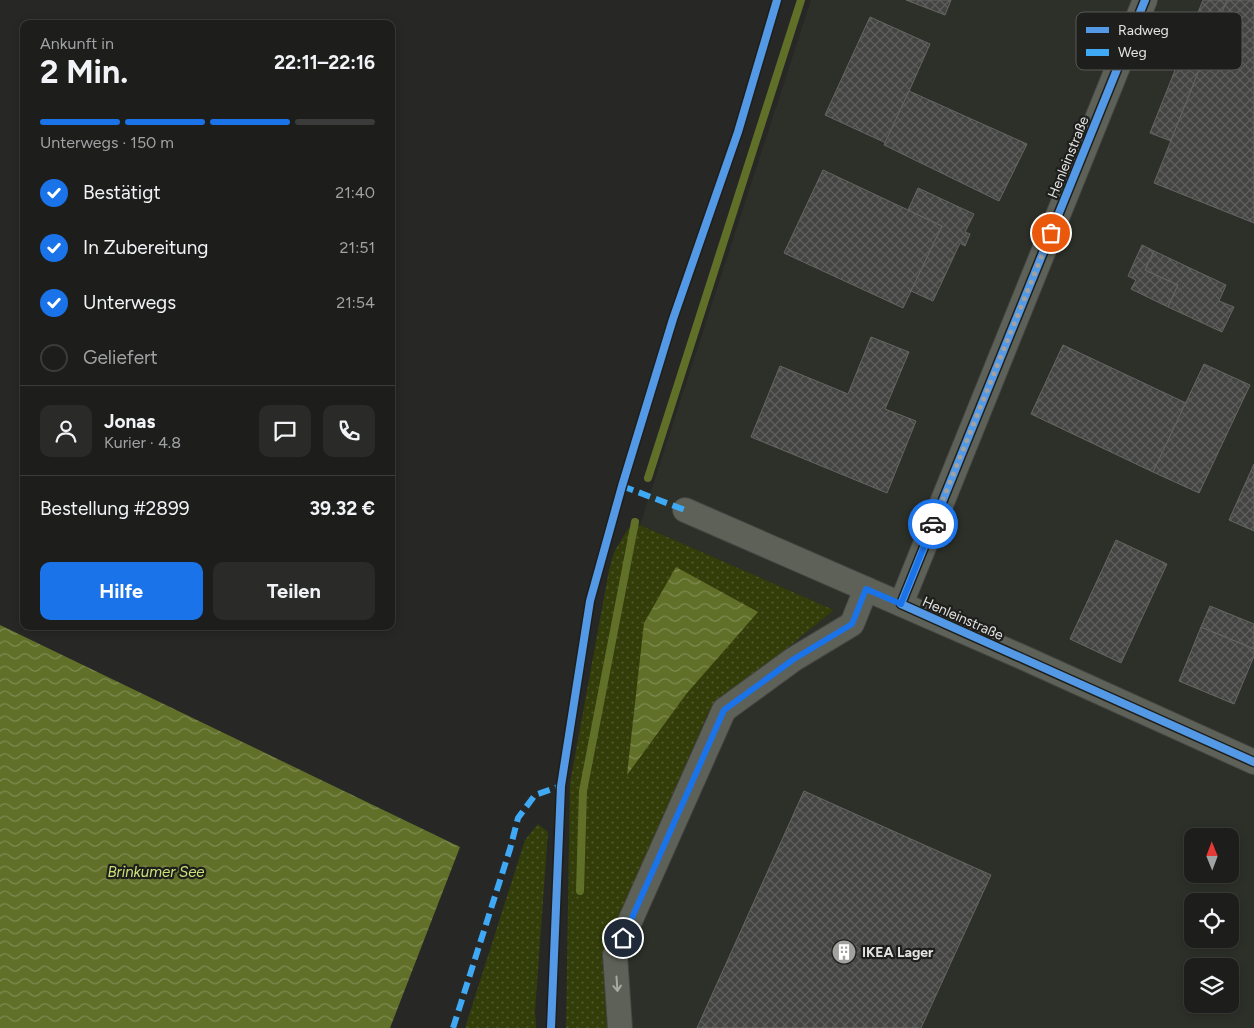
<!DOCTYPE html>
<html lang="de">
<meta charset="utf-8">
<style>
:root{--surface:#1d1d1c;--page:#2a2a29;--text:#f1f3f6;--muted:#a0a2a3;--line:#3b3b3b;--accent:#1a73e8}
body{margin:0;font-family:Figtree,sans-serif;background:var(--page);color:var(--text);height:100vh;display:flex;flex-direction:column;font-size:19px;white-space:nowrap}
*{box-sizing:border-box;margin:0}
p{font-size:16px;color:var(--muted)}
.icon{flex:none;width:28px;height:28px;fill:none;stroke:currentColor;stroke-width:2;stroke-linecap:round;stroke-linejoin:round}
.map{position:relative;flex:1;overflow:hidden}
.sheet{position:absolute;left:20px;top:20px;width:375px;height:610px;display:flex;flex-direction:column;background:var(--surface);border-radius:10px;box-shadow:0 2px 8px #0003,0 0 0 1px var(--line)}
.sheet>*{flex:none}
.needle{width:32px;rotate:359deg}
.buttons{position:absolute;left:1184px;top:828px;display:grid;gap:10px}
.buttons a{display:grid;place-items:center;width:55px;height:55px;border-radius:10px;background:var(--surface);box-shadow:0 2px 8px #0003,0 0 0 1px var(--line);font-size:25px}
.pin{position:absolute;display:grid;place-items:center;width:42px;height:42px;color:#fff;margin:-21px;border:2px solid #fff;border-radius:50%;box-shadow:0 1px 5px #0007}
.courier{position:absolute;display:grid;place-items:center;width:50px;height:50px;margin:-25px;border:4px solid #1a73e8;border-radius:50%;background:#fff;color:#222;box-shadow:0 1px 6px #0007}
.summary em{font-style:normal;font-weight:700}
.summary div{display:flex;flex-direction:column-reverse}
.summary{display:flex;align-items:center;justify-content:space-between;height:85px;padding:0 20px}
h1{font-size:32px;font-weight:700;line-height:38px}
.bar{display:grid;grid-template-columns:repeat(4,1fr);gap:8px 5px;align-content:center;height:60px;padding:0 20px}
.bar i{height:6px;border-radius:4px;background:var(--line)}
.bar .on{background:var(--accent)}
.bar p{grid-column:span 4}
.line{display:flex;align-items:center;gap:12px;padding:0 20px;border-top:1px solid var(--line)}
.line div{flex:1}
.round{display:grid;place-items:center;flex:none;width:52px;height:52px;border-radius:10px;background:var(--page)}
ol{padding:0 20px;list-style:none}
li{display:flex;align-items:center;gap:15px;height:55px}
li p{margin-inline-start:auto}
li .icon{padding:5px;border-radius:50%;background:var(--accent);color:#fff;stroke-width:4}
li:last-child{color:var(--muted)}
li i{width:28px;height:28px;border:2px solid var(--line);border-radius:50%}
.cta{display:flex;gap:10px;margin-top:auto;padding:10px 20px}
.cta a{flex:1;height:58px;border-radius:10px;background:var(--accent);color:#fff;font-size:20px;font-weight:700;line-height:58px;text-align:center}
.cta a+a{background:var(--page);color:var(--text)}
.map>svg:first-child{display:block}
</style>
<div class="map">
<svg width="1254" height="1028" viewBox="0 0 1254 1028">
<defs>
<pattern id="grass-dots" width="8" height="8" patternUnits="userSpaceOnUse" patternTransform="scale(1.25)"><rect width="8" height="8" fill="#333d09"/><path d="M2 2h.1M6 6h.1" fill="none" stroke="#50592d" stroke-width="1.8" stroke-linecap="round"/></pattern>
<pattern id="water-waves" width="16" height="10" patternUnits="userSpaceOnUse" patternTransform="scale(1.25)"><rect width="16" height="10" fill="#607028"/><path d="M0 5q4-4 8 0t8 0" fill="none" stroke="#7e8b51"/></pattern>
<pattern id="building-cross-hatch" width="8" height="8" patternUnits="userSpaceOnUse" patternTransform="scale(1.25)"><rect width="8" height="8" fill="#444443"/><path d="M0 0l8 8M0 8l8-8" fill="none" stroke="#5f5f5e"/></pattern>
</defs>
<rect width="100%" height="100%" fill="#272726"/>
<!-- built -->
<path fill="#2d3028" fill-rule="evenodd" d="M811,0H1254V1028H607L602,954L709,711L834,610L640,525ZM1192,836H1230V874H1192ZM1192,901H1230V939H1192ZM1192,966H1230V1004H1192Z"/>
<!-- grass -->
<g fill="url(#grass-dots)">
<path d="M640,525L834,610L709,711L602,954L607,1028H566L570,783L609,570L614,552L628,529Z"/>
<path d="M538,824L548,832L535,1011L536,1028H465L525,840Z"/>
</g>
<!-- water -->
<g fill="url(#water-waves)">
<path d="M676,567L758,612L687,693L627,775L644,623Z"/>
<path d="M0,625L460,847L390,1028H0Z"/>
</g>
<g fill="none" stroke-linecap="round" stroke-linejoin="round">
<!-- stream -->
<g stroke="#607028" stroke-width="8">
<path d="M648,478L801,0"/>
<path d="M580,891L583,791L635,522"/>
</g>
</g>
<!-- building -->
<g fill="url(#building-cross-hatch)" stroke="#656664">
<path d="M906,0H951L945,15Z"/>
<path d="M1203,0H1227L1171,141L1150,133Z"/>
<path d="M1227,0H1254V223L1154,183Z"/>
<path d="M870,17L930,44L886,143L825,115Z"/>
<path d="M909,91L1027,144L999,201L884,145Z"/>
<path d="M823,170L942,226L903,308L784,253Z"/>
<path d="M918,188L974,214L965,232L970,234L965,246L960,243L933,301L911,291L942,226L908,210Z"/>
<path d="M1142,245L1154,251L1145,270L1178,285L1168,307L1131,289L1136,280L1128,276Z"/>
<path d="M1154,251L1226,285L1219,301L1234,307L1222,332L1168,307L1178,285L1145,270Z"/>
<path d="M871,337L909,352L885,409L916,421L887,493L751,437L780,366L848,394Z"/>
<path d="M1063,345L1186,403L1153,472L1031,414Z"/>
<path d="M1204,364L1250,385L1199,493L1153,472Z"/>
<path d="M1254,464V531L1229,520Z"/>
<path d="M1116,540L1167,564L1121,663L1070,639Z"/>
<path d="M1210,606L1254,624V649L1201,627Z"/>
<path d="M1201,627L1254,649V656L1234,704L1179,681Z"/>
<path d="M804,791L991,875L921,1028H697Z"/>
</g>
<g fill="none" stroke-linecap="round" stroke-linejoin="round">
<defs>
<g id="minor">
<path d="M685,510L1022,657L1254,762"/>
<path d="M901,604L1145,0"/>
<path d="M620,1028L615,955L724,710L794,659L852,624L866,589"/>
</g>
</defs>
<!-- minor casing -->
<use href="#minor" stroke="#454544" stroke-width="26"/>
<!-- minor -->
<use href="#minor" stroke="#5e6157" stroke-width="24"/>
<!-- quiet -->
<g stroke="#3fa9f5" stroke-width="6" stroke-dasharray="12 6" stroke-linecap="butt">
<path d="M622,486L685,510"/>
<path d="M453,1028L510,849L518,818L535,795L561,786"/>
</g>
<defs>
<g id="cycleway">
<path d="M1145,0L901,604L1254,762"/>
<path d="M551,1028L561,786L590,601L622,486L673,319L738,132L777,0"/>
</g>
</defs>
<!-- cycleway casing -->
<use href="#cycleway" stroke="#1e1f1c" stroke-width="11"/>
<!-- cycleway -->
<use href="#cycleway" stroke="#5399e6" stroke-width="8"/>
</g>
<!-- one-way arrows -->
<defs><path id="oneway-shaft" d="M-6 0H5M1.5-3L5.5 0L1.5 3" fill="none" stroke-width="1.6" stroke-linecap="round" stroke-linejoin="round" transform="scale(1.25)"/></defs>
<use stroke="#a7a9a3" href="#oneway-shaft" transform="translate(617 984) rotate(86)"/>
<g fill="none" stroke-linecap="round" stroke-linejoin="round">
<!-- done -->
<path stroke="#a1a2a0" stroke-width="5" stroke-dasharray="0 9" d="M933,524L1051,233"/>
<!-- route -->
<path stroke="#1a73e8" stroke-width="6" d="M623,938L724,710L794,659L852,624L866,589L901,604L933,524"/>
</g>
<!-- icons -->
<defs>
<symbol id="building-disc" viewBox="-11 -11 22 22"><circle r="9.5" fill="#a1a2a0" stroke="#1e1f1c"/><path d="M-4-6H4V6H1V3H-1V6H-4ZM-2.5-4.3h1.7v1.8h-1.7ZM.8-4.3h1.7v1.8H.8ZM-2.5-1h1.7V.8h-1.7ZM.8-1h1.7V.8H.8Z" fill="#fff"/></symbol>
</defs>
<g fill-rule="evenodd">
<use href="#building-disc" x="830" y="938" width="28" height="28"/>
</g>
<g text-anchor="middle" stroke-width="4.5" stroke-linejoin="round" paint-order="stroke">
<!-- street labels -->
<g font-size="14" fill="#e3e4e1" stroke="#1e1f1c">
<text transform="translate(1068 157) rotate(-68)" y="5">Henleinstraße</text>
<text transform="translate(963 618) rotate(24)" y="5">Henleinstraße</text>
</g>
<!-- poi labels -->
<g font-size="14" font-weight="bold" fill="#e3e4e1" stroke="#1e1f1c" text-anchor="start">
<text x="862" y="957">IKEA Lager</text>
</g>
<!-- water labels -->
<g font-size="15" font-style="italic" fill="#cae379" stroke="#1e1f1c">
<text x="156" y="877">Brinkumer See</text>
</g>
</g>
<!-- legend -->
<rect x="1076" y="12" width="166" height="58" rx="8" fill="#1e1f1c" stroke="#595a57" stroke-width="1"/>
<rect x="1086" y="27" width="23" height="6" fill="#5399e6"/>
<rect x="1086" y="49" width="23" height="7" fill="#3fa9f5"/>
<g font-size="14" fill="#e3e4e1">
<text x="1118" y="35">Radweg</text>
<text x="1118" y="57">Weg</text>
</g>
</svg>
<div class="buttons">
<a><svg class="needle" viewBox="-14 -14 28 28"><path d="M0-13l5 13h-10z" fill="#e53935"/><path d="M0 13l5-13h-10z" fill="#a0a2a3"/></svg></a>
<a><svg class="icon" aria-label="locate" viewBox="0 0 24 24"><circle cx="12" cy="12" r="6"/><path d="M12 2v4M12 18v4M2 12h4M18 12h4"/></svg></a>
<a><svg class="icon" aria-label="layers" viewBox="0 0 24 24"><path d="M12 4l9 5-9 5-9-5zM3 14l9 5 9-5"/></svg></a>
</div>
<div class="pin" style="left:1051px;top:233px;background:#ea580c"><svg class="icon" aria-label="bag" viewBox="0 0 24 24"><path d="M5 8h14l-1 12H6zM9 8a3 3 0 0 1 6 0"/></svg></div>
<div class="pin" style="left:623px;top:938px;background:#1f2937"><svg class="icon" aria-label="home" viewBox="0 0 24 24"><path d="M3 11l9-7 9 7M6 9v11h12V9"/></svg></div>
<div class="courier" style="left:933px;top:524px"><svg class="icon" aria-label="car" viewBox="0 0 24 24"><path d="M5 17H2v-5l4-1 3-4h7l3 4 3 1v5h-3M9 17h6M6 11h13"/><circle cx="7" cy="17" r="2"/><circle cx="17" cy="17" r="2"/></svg></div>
<section class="sheet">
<div class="summary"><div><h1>2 Min.</h1><p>Ankunft in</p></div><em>22:11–22:16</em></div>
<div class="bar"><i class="on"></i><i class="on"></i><i class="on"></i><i></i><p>Unterwegs · 150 m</p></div>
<ol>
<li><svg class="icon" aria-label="check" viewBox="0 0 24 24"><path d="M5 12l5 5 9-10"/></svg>Bestätigt<p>21:40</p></li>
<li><svg class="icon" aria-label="check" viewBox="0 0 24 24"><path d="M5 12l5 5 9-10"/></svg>In Zubereitung<p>21:51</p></li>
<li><svg class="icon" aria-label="check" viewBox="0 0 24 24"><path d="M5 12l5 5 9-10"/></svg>Unterwegs<p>21:54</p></li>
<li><i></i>Geliefert</li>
</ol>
<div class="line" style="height:90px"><a class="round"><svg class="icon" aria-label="person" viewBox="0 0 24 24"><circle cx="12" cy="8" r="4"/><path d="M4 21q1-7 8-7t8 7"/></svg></a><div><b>Jonas</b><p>Kurier · 4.8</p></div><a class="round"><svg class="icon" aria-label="chat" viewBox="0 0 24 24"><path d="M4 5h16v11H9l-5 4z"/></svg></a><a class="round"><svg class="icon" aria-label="phone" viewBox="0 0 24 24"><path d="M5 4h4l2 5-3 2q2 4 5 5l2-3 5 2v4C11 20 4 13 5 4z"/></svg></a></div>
<div class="line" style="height:65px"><div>Bestellung #2899</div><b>39.32 €</b></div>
<div class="cta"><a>Hilfe</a><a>Teilen</a></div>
</section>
</div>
